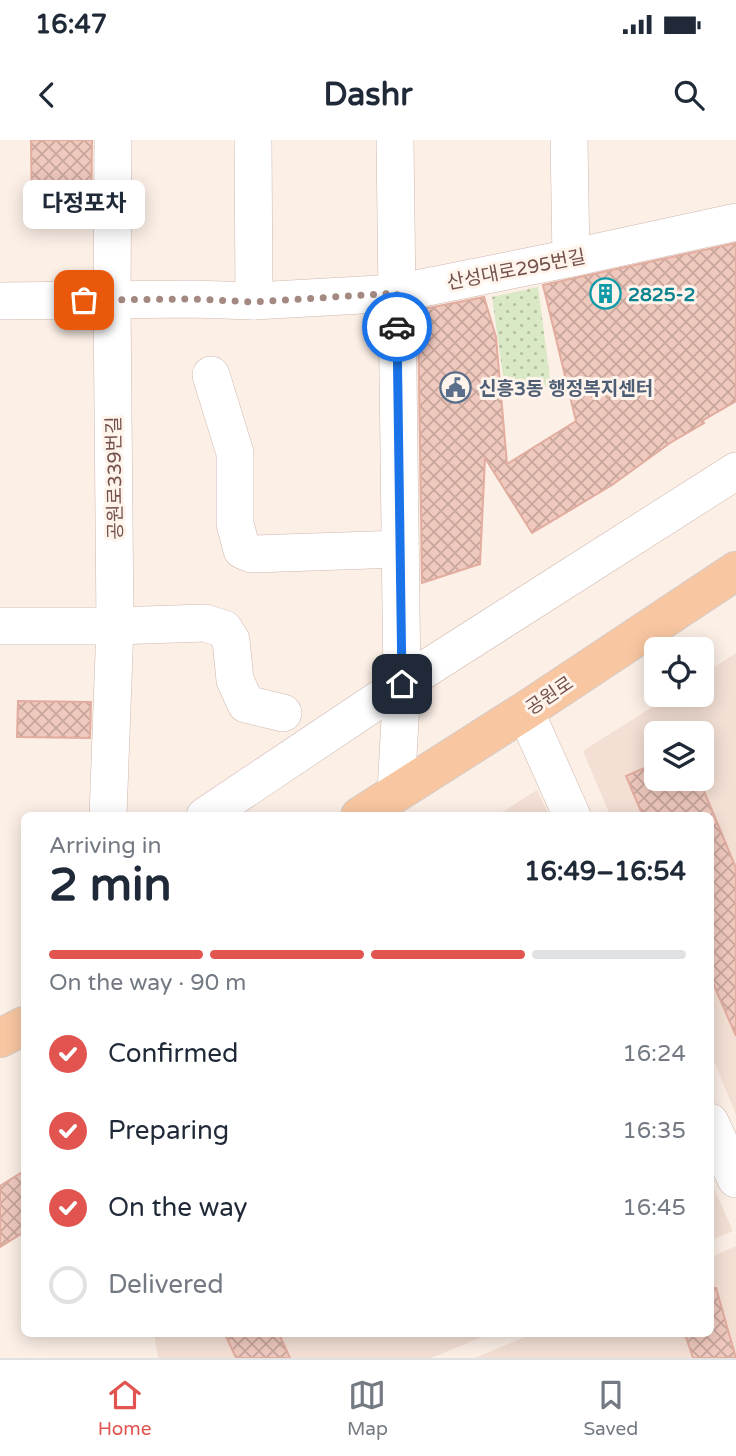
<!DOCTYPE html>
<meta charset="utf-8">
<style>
:root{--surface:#fff;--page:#f6f6f7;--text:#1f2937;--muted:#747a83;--line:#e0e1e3;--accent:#e1544f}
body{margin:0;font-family:"Varela Round","Noto Sans KR",sans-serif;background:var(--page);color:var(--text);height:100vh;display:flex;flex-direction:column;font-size:26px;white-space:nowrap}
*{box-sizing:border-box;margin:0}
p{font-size:23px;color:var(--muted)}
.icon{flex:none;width:38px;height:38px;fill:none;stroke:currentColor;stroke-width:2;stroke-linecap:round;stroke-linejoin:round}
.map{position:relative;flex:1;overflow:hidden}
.details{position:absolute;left:21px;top:672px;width:693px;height:525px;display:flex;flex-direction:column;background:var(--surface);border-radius:10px;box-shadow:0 4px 18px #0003}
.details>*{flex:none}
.controls{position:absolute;left:644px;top:497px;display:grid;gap:14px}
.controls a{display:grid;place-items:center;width:70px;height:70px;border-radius:10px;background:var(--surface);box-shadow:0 4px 18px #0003;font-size:35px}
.pin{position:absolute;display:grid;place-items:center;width:60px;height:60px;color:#fff;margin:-30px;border-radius:14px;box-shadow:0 4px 10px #0006}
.courier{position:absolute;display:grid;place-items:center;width:70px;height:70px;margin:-35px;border:5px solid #1a73e8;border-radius:50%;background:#fff;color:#222;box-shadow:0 2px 9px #0007}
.bubble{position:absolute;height:49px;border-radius:10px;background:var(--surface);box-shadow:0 4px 18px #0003;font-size:23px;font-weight:700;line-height:49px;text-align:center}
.summary em{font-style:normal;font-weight:700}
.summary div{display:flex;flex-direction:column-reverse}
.summary{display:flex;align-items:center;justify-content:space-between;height:119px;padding:0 28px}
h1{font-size:46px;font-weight:700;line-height:52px}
.bar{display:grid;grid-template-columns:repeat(4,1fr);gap:10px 7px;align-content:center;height:84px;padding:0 28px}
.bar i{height:9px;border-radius:5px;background:var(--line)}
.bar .on{background:var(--accent)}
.bar p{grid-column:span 4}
ol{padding:0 28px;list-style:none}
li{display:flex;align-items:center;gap:21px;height:77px}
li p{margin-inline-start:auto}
li .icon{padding:7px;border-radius:50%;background:var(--accent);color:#fff;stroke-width:4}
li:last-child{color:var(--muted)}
li i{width:38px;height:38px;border:4px solid var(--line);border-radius:50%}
.status{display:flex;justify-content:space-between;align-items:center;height:49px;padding:0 35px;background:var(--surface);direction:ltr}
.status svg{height:19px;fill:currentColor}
header{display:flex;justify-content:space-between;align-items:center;height:91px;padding:0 28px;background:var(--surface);font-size:32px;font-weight:700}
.tab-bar{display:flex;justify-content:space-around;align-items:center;height:98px;border-top:2px solid var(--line);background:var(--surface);font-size:19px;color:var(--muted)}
.tab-bar a{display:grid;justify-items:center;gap:4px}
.tab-bar .on{color:var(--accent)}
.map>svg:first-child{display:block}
</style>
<div class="status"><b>16:47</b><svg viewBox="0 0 49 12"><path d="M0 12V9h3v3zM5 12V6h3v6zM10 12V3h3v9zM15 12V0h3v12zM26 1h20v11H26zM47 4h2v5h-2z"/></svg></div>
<header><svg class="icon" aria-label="back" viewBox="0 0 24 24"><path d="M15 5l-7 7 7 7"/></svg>Dashr<svg class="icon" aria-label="search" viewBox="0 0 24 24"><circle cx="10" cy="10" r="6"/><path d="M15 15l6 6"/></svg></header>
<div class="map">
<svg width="736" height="1218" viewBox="0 0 736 1218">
<defs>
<pattern id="green-dots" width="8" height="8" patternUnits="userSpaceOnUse" patternTransform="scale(1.75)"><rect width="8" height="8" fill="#dae9c5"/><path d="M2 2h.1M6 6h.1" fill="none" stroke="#b5bfa2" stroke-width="1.8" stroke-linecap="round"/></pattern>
<pattern id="building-cross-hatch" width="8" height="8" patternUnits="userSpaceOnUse" patternTransform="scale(1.75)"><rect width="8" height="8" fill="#f0c9be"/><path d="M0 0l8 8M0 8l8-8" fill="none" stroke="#c7a69c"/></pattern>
</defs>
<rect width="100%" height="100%" fill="#fbefe6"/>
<!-- residential -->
<g fill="#f3dfd4" fill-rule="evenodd">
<path d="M736,513V975L711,914L710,676L610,675L583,611L671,555H702V535ZM656,593H702V639H656Z"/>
<path d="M537,650L549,675H498Z"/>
<path d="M710,1040L733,1091L711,1100H710Z"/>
<path d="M736,1106V1218H475L532,1194H710L711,1117Z"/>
<path d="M154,1194H489L431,1218H158Z"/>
</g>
<!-- green -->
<path fill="url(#green-dots)" d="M538,147L551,246L506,256L492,157Z"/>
<!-- building -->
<g fill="url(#building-cross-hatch)" stroke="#e2ac9f" stroke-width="2">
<path d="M31,0H92L91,81H32Z"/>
<path d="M736,103V261L702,281L704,283L670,303L612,345L532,393L485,318L480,424L422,443L418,170L484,157L496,197L507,324L576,281L543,145Z"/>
<path d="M18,561L91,562L90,598L17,597Z"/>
<path d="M656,623V639H699L736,728V896L710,836V676H643L626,636Z"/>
<path d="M24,1031V1092L0,1107V1046Z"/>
<path d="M716,1148L736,1218H693L685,1194H710V1149Z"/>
<path d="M225,1194H279L290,1218H236Z"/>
</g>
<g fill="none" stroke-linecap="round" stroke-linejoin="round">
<defs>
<g id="minor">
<path d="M253,0L254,161"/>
<path d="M395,0L402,544L396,652"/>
<path d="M569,0L571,118"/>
<path d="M0,161L192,159L254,161L397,153L571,118L736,82"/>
<path d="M211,235L235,313V384L242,410L252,414L400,409"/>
<path d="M0,486H115L205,483L224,489L231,500L235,540L246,564L283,573"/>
<path d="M525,571L572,676"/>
<path d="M108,676L115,486L112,160L113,0"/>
<path d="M205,676L402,544L736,331"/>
<path d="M710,982L736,1039"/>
</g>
<g id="major">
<path d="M360,676L525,571L736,431"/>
<path d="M0,898L24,886"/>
</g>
</defs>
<!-- minor casing -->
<use href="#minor" stroke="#cfb7af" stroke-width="38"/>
<!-- major casing -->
<use href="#major" stroke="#d5cbc9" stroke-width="40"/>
<!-- minor -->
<use href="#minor" stroke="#fff" stroke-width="37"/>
<!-- major -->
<use href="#major" stroke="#f8c7a1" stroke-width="38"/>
</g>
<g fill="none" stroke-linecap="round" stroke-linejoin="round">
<!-- done -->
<path stroke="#a38981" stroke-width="7" stroke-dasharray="0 12.6" d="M84,160L192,159L254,162L397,153V187"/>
<!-- route -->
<path stroke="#1a73e8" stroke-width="9" d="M397,187L402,544"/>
</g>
<!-- icons -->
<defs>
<symbol id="building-ring" viewBox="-11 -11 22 22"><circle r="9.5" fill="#fef4ec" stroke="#0f9aa8" stroke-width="1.5"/><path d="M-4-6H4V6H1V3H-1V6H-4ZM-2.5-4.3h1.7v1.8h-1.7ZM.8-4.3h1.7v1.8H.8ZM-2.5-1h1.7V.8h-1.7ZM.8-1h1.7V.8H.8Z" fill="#0f9aa8"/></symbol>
<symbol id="civic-ring" viewBox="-11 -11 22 22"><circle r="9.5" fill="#fef4ec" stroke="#5c6f8a" stroke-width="1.5"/><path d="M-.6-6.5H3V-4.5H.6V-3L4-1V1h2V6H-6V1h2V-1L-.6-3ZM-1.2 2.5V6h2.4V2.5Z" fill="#5c6f8a"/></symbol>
</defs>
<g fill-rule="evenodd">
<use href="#building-ring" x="588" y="136" width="35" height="35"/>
<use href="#civic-ring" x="438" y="230" width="35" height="35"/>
</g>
<g text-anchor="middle" stroke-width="6" stroke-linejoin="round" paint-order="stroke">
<!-- street labels -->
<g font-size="19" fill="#74524b" stroke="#fef4ec">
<text transform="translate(516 129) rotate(-11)" y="7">산성대로295번길</text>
<text transform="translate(114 338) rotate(-91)" y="7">공원로339번길</text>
<text transform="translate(549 555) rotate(-34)" y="7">공원로</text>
</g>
<!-- culture labels -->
<g font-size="19" font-weight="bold" fill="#0d838f" stroke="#fef4ec" text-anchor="start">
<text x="628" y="161">2825-2</text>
</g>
<!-- service labels -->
<g font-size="19" font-weight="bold" fill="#4e5e75" stroke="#fef4ec" text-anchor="start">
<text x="479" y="255">신흥3동 행정복지센터</text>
</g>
</g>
</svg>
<div class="controls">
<a><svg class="icon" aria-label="locate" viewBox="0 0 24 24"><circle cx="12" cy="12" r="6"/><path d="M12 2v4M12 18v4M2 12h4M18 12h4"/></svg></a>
<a><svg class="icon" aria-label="layers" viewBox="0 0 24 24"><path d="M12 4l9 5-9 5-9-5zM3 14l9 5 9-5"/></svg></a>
</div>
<div class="pin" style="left:84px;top:160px;background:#ea580c"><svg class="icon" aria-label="bag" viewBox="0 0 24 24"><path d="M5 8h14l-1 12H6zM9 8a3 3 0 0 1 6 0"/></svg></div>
<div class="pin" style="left:402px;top:544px;background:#1f2937"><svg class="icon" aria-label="home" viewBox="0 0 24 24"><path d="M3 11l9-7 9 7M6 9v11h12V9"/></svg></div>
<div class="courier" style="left:397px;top:187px"><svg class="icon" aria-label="car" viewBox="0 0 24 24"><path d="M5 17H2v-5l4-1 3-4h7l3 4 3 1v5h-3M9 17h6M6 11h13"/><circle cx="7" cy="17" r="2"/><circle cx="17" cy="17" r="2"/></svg></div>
<div class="bubble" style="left:23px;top:40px;width:122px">다정포차</div>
<section class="details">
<div class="summary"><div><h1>2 min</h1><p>Arriving in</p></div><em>16:49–16:54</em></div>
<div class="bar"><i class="on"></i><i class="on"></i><i class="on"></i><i></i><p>On the way · 90 m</p></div>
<ol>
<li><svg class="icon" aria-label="check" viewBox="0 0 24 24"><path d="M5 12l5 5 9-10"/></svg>Confirmed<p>16:24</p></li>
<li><svg class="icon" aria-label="check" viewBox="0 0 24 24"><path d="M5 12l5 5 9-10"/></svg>Preparing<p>16:35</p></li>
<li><svg class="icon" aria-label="check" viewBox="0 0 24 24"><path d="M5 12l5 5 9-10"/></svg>On the way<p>16:45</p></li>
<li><i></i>Delivered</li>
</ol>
</section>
</div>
<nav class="tab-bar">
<a class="on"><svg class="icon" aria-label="home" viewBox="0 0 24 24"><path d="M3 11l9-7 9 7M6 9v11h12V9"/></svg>Home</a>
<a><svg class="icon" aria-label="map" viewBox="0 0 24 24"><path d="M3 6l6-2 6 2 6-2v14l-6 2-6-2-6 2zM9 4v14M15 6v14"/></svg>Map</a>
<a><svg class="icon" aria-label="saved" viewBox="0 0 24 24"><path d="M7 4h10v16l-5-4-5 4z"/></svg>Saved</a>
</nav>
